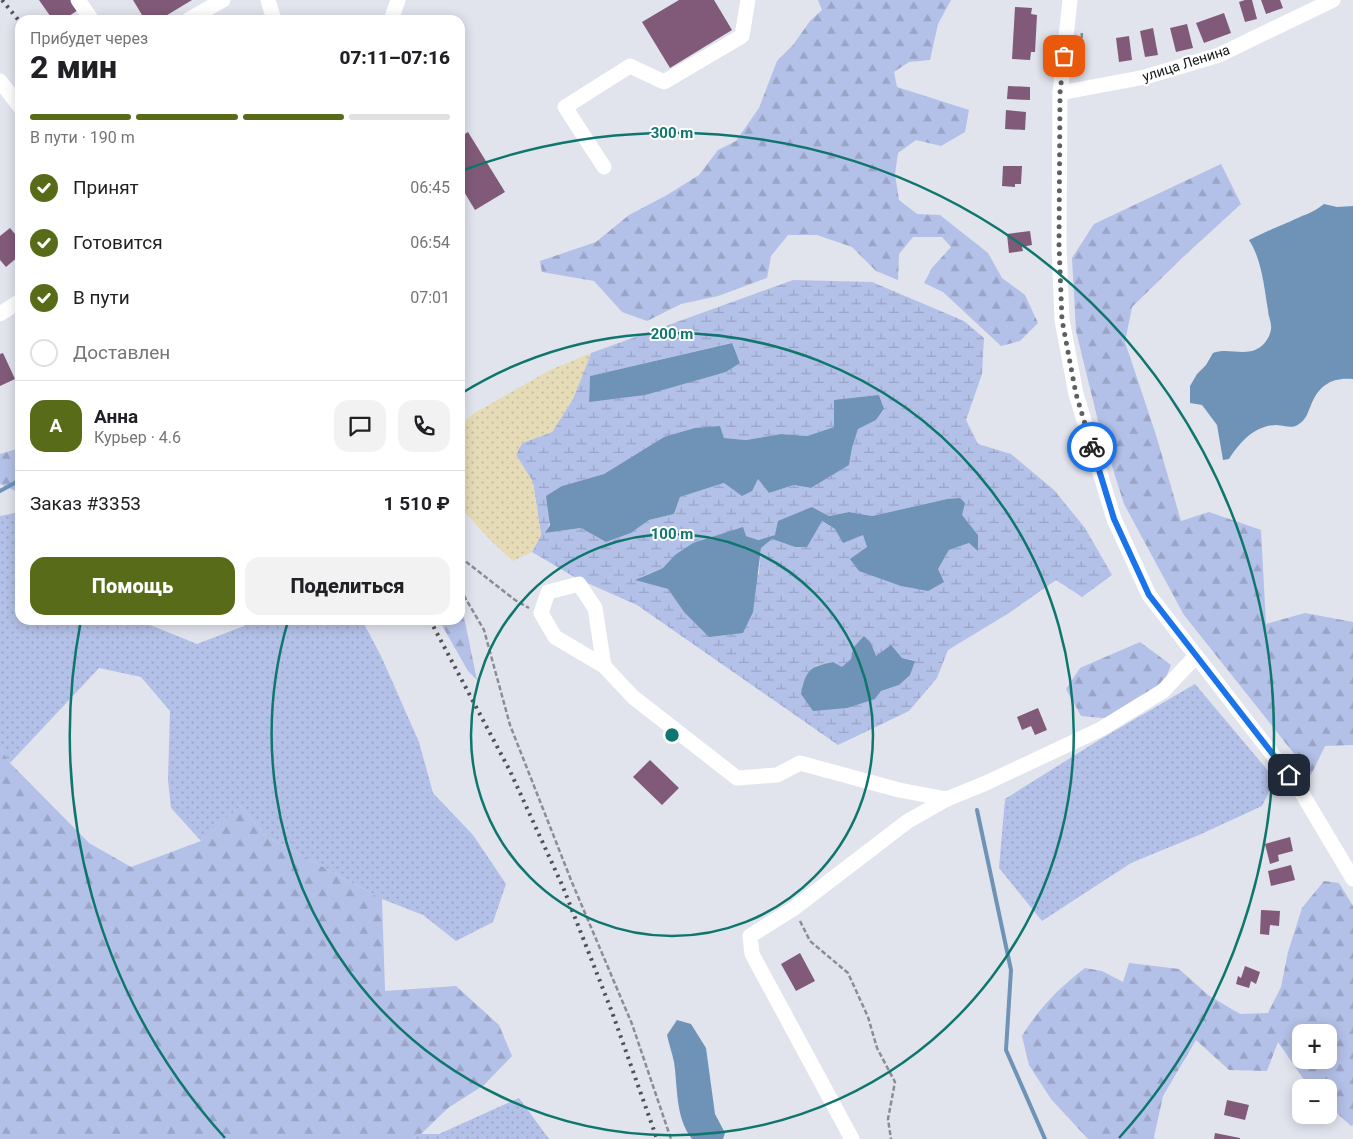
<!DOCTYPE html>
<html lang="ru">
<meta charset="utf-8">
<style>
:root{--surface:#fff;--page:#f2f2f2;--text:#202124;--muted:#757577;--line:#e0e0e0;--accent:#586b18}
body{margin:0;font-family:Roboto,sans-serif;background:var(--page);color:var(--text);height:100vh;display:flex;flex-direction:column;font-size:19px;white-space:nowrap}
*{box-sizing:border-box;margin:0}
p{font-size:16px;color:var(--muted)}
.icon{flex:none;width:28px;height:28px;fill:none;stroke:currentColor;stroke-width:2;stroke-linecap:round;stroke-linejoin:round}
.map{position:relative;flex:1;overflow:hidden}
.details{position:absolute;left:15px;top:15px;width:450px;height:610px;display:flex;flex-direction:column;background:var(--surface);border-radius:15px;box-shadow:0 2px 12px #0003}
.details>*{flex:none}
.tools{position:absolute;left:1292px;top:1024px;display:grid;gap:10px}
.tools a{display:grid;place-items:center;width:45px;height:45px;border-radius:10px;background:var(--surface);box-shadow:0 2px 12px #0003;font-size:25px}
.pin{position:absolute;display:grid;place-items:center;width:42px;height:42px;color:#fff;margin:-21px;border-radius:10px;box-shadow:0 2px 8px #0006}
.courier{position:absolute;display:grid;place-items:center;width:50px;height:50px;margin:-25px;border:4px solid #1a73e8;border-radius:50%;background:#fff;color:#222;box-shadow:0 1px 6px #0007}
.summary em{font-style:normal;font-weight:800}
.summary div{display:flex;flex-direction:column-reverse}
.summary{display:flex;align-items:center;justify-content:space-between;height:85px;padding:0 15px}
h1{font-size:32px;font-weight:800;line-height:38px}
.bar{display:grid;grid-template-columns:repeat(4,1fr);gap:8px 5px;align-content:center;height:60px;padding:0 15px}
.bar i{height:6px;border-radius:4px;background:var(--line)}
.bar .active{background:var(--accent)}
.bar p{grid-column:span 4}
.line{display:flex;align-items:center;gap:12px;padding:0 15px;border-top:1px solid var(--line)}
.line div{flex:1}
.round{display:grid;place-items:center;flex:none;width:52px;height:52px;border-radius:15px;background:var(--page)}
ol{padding:0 15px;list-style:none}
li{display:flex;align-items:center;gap:15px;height:55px}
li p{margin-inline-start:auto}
li .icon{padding:5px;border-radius:50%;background:var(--accent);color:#fff;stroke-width:4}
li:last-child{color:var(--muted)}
li i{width:28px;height:28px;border:2px solid var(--line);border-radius:50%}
.action{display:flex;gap:10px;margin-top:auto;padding:10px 15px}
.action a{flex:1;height:58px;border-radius:15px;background:var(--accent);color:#fff;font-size:20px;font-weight:800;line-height:58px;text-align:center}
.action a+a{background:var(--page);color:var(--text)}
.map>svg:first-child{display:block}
</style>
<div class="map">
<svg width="1353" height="1139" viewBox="0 0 1353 1139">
<defs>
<pattern id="green-dots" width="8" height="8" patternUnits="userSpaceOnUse" patternTransform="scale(1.25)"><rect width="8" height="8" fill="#b3c0e7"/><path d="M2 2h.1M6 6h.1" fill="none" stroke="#99a4c6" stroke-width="1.8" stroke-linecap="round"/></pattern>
<pattern id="forest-firs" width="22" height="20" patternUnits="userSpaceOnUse" patternTransform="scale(1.25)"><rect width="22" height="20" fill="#b3c0e7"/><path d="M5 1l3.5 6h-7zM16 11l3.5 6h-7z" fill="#99a4c6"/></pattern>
<pattern id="wetland-marsh" width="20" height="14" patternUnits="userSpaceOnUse" patternTransform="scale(1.25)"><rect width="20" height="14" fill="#b3c0e7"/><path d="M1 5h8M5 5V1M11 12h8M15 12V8" fill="none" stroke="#99a4c6"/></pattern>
<pattern id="sand-dots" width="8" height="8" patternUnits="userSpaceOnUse" patternTransform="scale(1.25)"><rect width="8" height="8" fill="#e5dbb6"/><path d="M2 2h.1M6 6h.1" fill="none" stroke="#c4bb9c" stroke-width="1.8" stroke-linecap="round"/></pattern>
</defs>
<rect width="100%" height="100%" fill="#e1e4ed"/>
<!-- green -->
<g fill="url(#green-dots)">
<path d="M20,512V620H143L150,625L197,644L244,626L246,620H362L381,656L419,742L433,793L473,835L506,884L493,922L456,941L423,915L382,899L266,836L241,806L201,841L171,808L168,780L170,711L141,677L99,668L10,763L0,747V516Z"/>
<path d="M1195,684L1275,779L1262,806L1199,835L1131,863L1042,921L999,868L1005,799L1099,740Z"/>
<path d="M519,1098L549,1139H410L421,1134H439Z"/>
</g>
<!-- forest -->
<g fill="url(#forest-firs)" fill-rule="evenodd">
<path d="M818,0H951L938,24L930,60L909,62L894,72L897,87L969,110L965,132L941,146L916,140L898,153L895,174L899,200L917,214L940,215L988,253L1002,278L1025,295L1038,323L1020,341L1001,346L943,292L924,283L932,268L951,247L942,237H913L899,254L898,280L876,271L852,247L817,235H788L771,256L767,278L718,296L681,304L647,321L622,312L594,281L542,272L540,261L596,242L629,215L667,195L699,175L718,150L736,141L759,108L777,61L793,45L810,21L822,10Z"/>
<path d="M1221,164L1241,204L1182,258L1132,307L1125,342L1156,435L1181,521L1209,512L1261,530L1266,624L1305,613L1353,622V745L1325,746L1311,775L1184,615L1124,504L1099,425L1076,331L1072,258L1094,224Z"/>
<path d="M20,448V493L0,484V454Z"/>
<path d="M460,609L464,617L477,680L468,671L439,620H460Z"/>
<path d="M1140,642L1171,665L1161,690L1114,719L1081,716L1066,689L1080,668Z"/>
<path d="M0,747L10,763L89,843L131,867L201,841L241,806L266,836L382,899L385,991L456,986L499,1025L512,1056L484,1085L448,1108L421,1134L410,1139H0Z"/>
<path d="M1324,881L1339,883L1353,906V1125L1351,1126L1329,1106V1088L1309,1087L1278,1042L1267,1071L1229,1070L1196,1040L1163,1096L1154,1137L1155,1139H1088L1051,1099L1029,1065L1022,1036C1038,1009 1060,987 1085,968L1102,971L1123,982L1129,963L1179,969L1208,995L1240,1014L1268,1013L1281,987L1288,952L1302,908ZM1301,1032H1329V1060H1301Z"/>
</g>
<!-- wetland -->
<path fill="url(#wetland-marsh)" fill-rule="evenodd" d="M793,280L872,282L964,321L984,338L982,374L966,420L978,444L1011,454L1054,490L1085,528L1112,575L1082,597L1056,580L1009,613L948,650L937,678L909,711L838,745L637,605L576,578L532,552L541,535L533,482L516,455L522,443L552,432L573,399L591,353ZM731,343L740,362L726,372L589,401L590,376ZM879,395L884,410L876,420L858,428L852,448L849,465L811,488L794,485L769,493L758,479L724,483L680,497L674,514L649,520L631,533L606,542L581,528L546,533L562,486L604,474L664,437L720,426L724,438L746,440L781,434L807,436L834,427ZM947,499L978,535L969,543L949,550L938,569L867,547L863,535L835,529L821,521L795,547L772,539L761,548L759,574L684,612L668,589L636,580L645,575L746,536L757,540L775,535L812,507L829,516L849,512L872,516ZM871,643L876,657L893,649L902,658L914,660L899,685L881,691L875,699L815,666L833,662L842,668L851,659L853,648Z"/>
<!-- sand -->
<path fill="url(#sand-dots)" d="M591,353L573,399L552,432L522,443L516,455L533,482L541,535L532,552L513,561L493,543L460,507C460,496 464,481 460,472V426L473,414L550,370Z"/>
<!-- water -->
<g fill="#6f92b7">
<path d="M1324,204L1337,207L1353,206V379C1332,377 1319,385 1311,405C1308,412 1306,420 1299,424C1293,429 1285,426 1277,425C1255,425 1240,442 1229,459L1223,460L1217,425L1202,405L1190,403V386L1197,374L1206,365L1213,353C1226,348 1242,355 1255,350C1263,347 1270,338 1271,329C1272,323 1268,316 1268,310C1264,287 1262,260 1249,240C1262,233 1275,228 1289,222C1302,215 1312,214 1324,204Z"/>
<path d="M732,343L740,363L726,372L645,395L589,402L590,376Z"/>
<path d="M879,395L884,409L876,420L858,429L852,448L849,465L811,488L794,485L769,493L758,479L752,491L742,496L724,483L680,497L674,514L649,520L631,533L606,542L581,528L545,533L550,525L546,496L562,486L604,474L664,437L695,428L720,426L724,438L746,440L781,434L807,436L834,427V400Z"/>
<path d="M960,498L965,503L962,515L978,535V551L969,543L949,550L938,569L944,582L928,591L901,586L859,571L850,559L867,547L863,535L843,543L835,529L822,521L807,547H795L772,539L761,548L753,612L743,633L709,637L684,612L668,589L635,580L663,568L675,555L693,543L743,527L746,536L758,540L775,535L778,521L812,507L829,516L849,512L872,516L947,499Z"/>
<path d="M864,636L871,643L876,656L891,645L902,658L915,661L910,675L899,685L881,691L875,699L847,708L813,711L801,694C806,670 809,667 833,662L842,667L851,659L853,648Z"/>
<path d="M677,1020L691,1024L706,1048L715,1114L725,1133L723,1139H692C675,1117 678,1088 674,1062C672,1053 669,1044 667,1035Z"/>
</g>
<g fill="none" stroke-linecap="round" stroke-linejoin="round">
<!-- stream -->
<g stroke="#6f92b7" stroke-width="4">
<path d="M0,491L20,480"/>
<path d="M977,810L1011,970L1006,1050L1045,1139"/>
</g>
</g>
<!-- building -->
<g fill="#815a79">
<path d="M39,0H71L78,10L63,20H53Z"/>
<path d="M133,0H192L159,20H145Z"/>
<path d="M679,0H714L732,30L670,68L642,22Z"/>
<path d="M1245,0H1252L1257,19L1245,22L1239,2Z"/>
<path d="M1261,0H1280L1283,8L1266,14Z"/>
<path d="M1015,7L1032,8L1031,14L1037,15L1035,52H1031L1030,60L1012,59Z"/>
<path d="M1224,13L1231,33L1204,43L1196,23Z"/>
<path d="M1187,24L1193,48L1176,52L1170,28Z"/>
<path d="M1153,28L1158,55L1145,57L1140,31Z"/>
<path d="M1129,36L1132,60L1119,62L1116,38Z"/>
<path d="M1008,86L1030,87V100L1007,99Z"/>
<path d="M1006,110L1026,112L1025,130L1005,129Z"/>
<path d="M468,132L505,192L475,210L460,185V137Z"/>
<path d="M1003,166H1022L1021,184H1015V187L1002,186Z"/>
<path d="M10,228L20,240V255L6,267L0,260V236Z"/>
<path d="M1030,231L1032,245L1022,247L1023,251L1009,253L1007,234Z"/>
<path d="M3,353L15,379L0,386V354Z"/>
<path d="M1038,708L1047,730L1035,735L1031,726L1022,730L1017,717Z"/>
<path d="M650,760L679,788L662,805L633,777Z"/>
<path d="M1290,837L1293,851L1278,855L1279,861L1270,864L1265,844Z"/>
<path d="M1291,865L1295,880L1271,886L1268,871Z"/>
<path d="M1261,910L1280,911L1279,926L1270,925L1269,935L1260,934Z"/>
<path d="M800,953L815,981L796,991L781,964Z"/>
<path d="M1245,966L1260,972L1256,984L1251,981L1249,988L1236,984L1238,976L1241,978Z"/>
<path d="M1227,1100L1249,1105L1245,1120L1224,1115Z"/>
<path d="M1215,1133L1240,1138V1139H1214Z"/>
</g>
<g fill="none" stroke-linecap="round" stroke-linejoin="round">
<!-- path -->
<g stroke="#8b8d94" stroke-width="2.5" stroke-dasharray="5 2.5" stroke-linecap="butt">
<path d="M1077,75L1080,66L1082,31"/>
<path d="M460,557L515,600L529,608"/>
<path d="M460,589L484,630L510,725L571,880L632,1024L671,1139"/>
<path d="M800,921L810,941L848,973L868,1017L877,1048L895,1082L888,1119L891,1139"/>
</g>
<!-- minor -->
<g stroke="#fff" stroke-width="15">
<path d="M78,0L92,20"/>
<path d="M268,0L274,20"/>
<path d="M1070,0L1060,93L1059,245L1062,320L1076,394L1114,519L1149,595L1300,790L1353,879"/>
<path d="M188,20L223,0"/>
<path d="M391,20L398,0"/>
<path d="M0,81L20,107"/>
<path d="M1060,93L1145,77L1219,55L1333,0"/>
<path d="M604,167L565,107L630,66L664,82L742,36L748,0"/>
<path d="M0,314L20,301"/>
<path d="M604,666L595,608L579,584L548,592L541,613L555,637L604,666L633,697L737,778L777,775L800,763L899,790L947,799"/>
<path d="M852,1139L752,954L750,936L793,909L908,821L947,799L986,783L1101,729L1163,691L1195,657"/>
</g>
<!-- rail -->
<g stroke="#4f5155" stroke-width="4" stroke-dasharray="2.5 5" stroke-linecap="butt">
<path d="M2,0L20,22"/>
<path d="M430,620L510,771L563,887L612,1012L657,1139"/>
</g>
</g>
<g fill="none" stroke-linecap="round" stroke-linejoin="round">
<!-- done -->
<path stroke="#5e5f64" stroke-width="5" stroke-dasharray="0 9" d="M1064,56L1060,93L1059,245L1062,320L1076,394L1092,447"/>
<!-- route -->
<path stroke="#1a73e8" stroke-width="6" d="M1092,447L1114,519L1149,595L1289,775"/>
</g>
<!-- distance rings -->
<g fill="none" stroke="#0f766e" stroke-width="2.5">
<circle cx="672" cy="735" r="201"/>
<path d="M462 393A401 401 0 1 1 288 621"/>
<path d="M225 1138A602 602 0 0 1 81 620M461 171A602 602 0 0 1 1119 1138"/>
</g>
<g text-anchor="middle" stroke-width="4" stroke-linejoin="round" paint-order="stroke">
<!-- street labels -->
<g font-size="14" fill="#17181b" stroke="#fff">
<text transform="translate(1186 63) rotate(-18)" y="5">улица Ленина</text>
</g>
</g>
<circle cx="672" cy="735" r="8" fill="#0f766e" stroke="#fff" stroke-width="2.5"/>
<g font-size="15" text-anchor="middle" font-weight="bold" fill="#0f766e" stroke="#fff" stroke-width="4" stroke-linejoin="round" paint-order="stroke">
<text x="672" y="138">300 m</text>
<text x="672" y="339">200 m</text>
<text x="672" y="539">100 m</text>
</g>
</svg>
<div class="tools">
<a>+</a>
<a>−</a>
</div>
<div class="pin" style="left:1064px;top:56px;background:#ea580c"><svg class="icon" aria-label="bag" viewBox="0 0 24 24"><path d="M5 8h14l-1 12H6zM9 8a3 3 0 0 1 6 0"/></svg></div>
<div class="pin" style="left:1289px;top:775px;background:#1f2937"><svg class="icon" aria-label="home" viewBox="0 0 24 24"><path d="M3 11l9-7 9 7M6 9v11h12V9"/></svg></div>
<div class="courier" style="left:1092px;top:447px"><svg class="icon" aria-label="bike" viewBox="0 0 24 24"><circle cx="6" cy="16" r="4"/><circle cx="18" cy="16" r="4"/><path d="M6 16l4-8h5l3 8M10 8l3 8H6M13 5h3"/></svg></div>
<section class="details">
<div class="summary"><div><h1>2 мин</h1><p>Прибудет через</p></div><em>07:11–07:16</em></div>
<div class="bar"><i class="active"></i><i class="active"></i><i class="active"></i><i></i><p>В пути · 190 m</p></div>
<ol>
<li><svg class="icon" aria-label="check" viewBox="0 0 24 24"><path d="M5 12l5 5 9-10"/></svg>Принят<p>06:45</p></li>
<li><svg class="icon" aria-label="check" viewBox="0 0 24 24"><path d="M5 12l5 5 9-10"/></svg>Готовится<p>06:54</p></li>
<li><svg class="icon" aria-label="check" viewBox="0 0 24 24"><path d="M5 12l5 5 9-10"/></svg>В пути<p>07:01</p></li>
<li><i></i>Доставлен</li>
</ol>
<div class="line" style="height:90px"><b class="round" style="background:var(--accent);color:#fff">А</b><div><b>Анна</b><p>Курьер · 4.6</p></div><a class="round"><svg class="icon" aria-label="chat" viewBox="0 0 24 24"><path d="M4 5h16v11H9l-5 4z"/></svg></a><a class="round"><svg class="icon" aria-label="phone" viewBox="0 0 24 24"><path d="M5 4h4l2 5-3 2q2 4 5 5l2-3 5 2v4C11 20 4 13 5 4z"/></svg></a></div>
<div class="line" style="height:65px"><div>Заказ #3353</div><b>1 510 ₽</b></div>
<div class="action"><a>Помощь</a><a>Поделиться</a></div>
</section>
</div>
